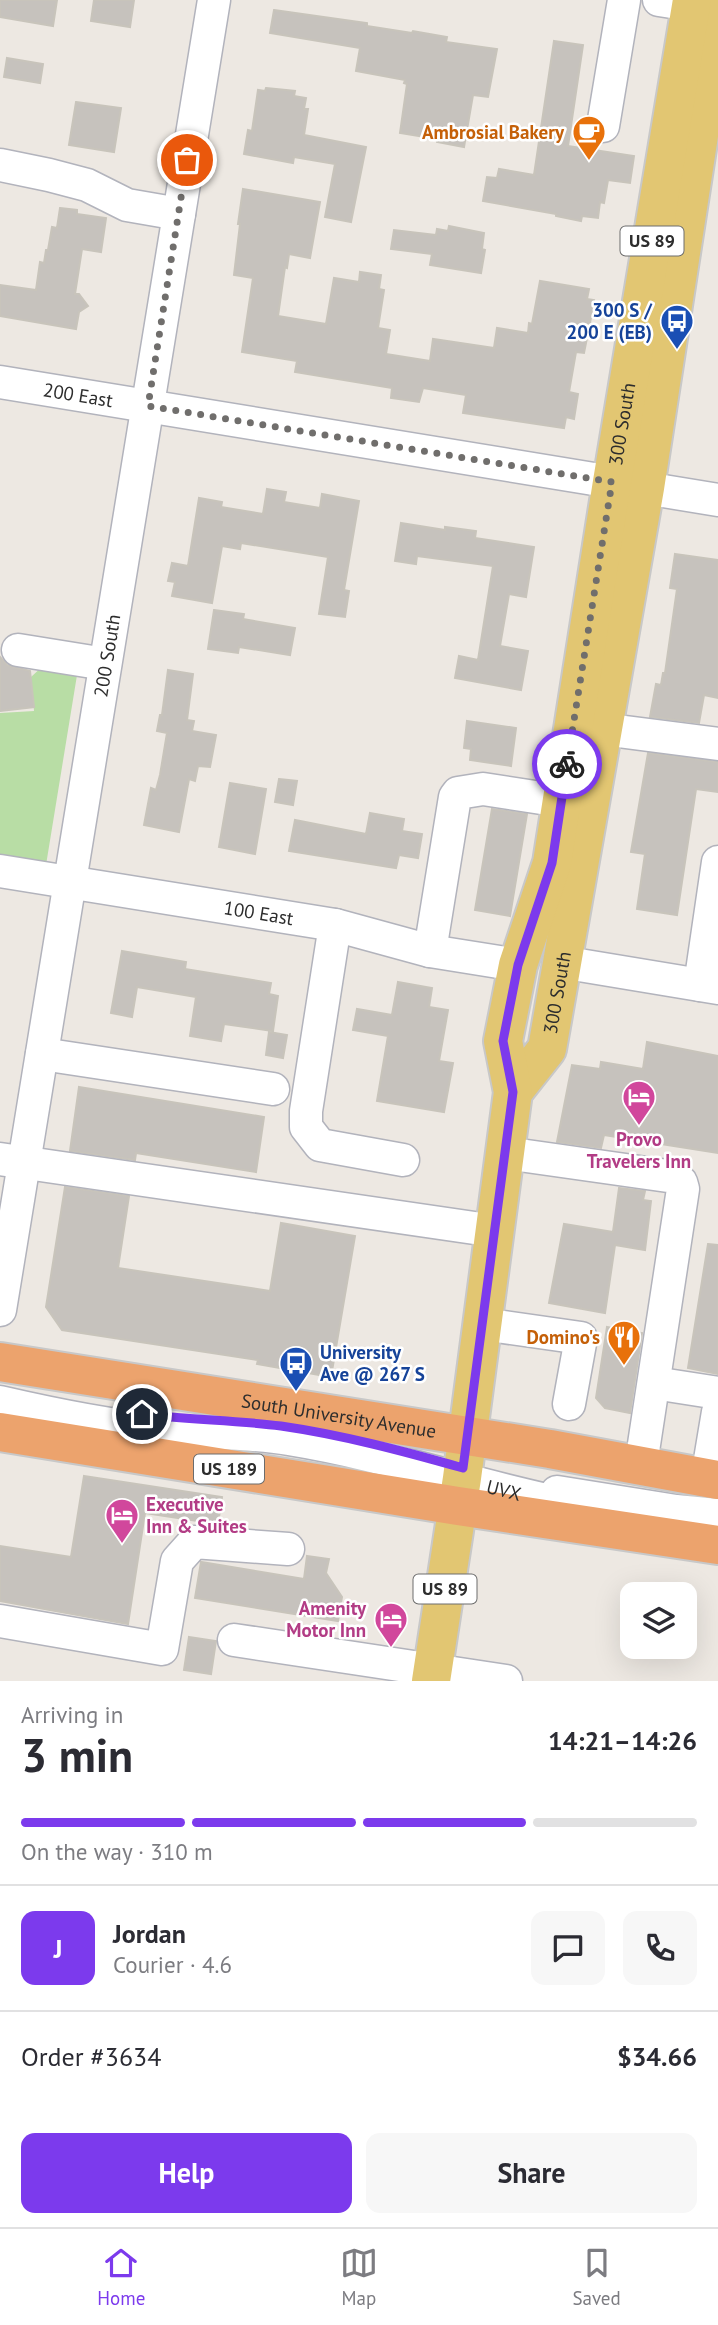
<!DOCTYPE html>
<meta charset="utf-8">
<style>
:root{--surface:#fff;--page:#f7f7f7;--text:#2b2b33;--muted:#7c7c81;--line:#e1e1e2;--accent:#7c3aed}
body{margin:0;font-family:"PT Sans",sans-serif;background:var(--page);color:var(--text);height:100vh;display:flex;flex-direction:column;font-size:26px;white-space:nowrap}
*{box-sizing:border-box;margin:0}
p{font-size:23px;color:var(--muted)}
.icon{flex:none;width:38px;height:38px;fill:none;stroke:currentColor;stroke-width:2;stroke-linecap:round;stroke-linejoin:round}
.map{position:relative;height:1681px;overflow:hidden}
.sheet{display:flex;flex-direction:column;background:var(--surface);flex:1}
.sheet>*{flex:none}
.fabs{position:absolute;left:620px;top:1582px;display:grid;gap:14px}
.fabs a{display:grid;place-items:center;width:77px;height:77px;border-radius:14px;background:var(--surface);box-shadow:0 7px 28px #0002;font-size:35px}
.pin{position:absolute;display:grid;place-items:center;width:60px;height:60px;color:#fff;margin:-30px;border:4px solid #fff;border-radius:50%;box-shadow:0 2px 7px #0007}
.courier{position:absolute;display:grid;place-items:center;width:70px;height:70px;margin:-35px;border:5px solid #7c3aed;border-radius:50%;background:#fff;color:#222;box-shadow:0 2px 9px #0007}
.headline em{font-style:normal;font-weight:800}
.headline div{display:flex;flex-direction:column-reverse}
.headline{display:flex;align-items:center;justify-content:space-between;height:119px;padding:0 21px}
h1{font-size:46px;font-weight:800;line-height:52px}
.bar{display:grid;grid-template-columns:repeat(4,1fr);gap:10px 7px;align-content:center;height:84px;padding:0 21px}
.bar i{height:9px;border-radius:5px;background:var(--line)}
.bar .selected{background:var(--accent)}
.bar p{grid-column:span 4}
.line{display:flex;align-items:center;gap:18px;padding:0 21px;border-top:2px solid var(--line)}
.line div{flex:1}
.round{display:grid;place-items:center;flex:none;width:74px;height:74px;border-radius:14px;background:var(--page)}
.button{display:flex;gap:14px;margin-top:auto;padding:14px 21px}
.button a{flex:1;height:80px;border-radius:14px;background:var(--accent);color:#fff;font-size:28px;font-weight:800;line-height:80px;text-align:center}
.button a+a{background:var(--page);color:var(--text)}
.menu{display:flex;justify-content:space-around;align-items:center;height:98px;border-top:2px solid var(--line);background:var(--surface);font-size:19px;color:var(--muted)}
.menu a{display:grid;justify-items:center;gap:4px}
.menu .selected{color:var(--accent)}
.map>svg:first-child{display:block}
</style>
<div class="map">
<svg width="718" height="1681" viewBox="0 0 718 1681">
<rect width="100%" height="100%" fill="#ede8e2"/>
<!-- green -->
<path fill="#b8dda5" d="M44,665L78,669L46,865L0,858V713L34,711L31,677Z"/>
<!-- building -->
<g fill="#c6c2bd" stroke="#c8c4bb" stroke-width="2">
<path d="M0,0H57L53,26L0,17Z"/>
<path d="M94,0H134L130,27L91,21Z"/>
<path d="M274,10L367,23V26L412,33L413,31L447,37L446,42L497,49L488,97L473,95L464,147L437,142V139L400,133L407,84L404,83L405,80L356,71L360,48L270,33Z"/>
<path d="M554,41L583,45L568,146L634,156L630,183L608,180L604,203L600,202L598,218L582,216L581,221L556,216V214L483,201L487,177L497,178L499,169L534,175Z"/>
<path d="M7,58L43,64L40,83L4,77Z"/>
<path d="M266,88L295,91L294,96L306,98L304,109H308L304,135L366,147L351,222L325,217L335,164L294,157L293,163L244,154L248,130L252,131L258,90L265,91Z"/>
<path d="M76,102L121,108L114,152L69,145Z"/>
<path d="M243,189L320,202L310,258L289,254L287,268L285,267L278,316L326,324L334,278L359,282L360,272L381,275L379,289L384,290L378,328L390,330L386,354L430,361L433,339L494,348L497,328L528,333L529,323L532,324L540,281L589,289L587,299L594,300L590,323L584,353L576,352L569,392L578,394L574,419L566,417L564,428L463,413L466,395L423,388L419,402L391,398L392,388L295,372L297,361L242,352L253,278L234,275L240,224H238Z"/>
<path d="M60,208L77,210V214L106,218L101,252L82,249L75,294H79L88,306L79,312L76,329L0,316V285L36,290L40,262L44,263L46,250H48L52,227L57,228Z"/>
<path d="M449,226L484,233L482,249L485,250L481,273L430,265L432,254L391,249L394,230L436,235L437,229L448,231Z"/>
<path d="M267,489L286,492L284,502L320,508L322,494L359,501L344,590L349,591L345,617L319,614L328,557L241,543L240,549L222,546L212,603L172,596L175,582L168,581L172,563L188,566L199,498L222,502L221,507L263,514Z"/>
<path d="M401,523L445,530V527L476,531L475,538L534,547L526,597L509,594L500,646L528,651L521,690L455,678L459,656L478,660L493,566L417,556L416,564L395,561Z"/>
<path d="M675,554L718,560V698L704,695L699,723L650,717L656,684L661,685L663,673H665L677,589L670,588Z"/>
<path d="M214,610L244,614L243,619L295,628L290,655L239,647L238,653L208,649Z"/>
<path d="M0,657L7,665L30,671L34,707L0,711Z"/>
<path d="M168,670L193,674L187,720L194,721L192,731L216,735L210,767L198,766L195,781L189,779L179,832L144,825L151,788L156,790L160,775L167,733L157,731L160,715H162Z"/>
<path d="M467,721L516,728L511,766L470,760L471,749L464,748Z"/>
<path d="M648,753L718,762V792L696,789L677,915L637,909L645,854L631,852Z"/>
<path d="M279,779L297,781L293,805L275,802Z"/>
<path d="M230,783L266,789L255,854L219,847Z"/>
<path d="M492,809L527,814L510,916L475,910Z"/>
<path d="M370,813L404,819L402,831L422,834L418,858L399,855L396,868L289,851L295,820L366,834Z"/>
<path d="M122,951L186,962L185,969L271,983L269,994L278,996L273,1031L224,1024L221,1041L190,1036L196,997L137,987L132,1017L111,1013Z"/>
<path d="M398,982L432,988L429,1007L448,1010L439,1061L453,1063L444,1112L377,1101L388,1036L353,1030L357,1009L392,1015Z"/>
<path d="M269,1032L287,1035L283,1058L266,1055Z"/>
<path d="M647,1042L718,1056V1153L604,1135L601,1148L557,1142L572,1065L600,1069L601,1062L643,1069Z"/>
<path d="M79,1087L264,1117L256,1172L136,1153L135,1160L70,1151Z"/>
<path d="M65,1187L129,1196L118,1268L270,1291L281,1223L355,1236L331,1377L257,1364L258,1360L62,1330L46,1307Z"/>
<path d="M619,1188L645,1191L643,1200L651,1201L645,1250L615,1245L605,1313L549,1303L564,1224L613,1232Z"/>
<path d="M708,1244L718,1245V1374L688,1368Z"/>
<path d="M607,1327L642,1333L630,1413L605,1408L596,1398Z"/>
<path d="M84,1476L222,1497L218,1524L145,1513L128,1624L0,1601V1546L71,1557Z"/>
<path d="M307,1556L329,1559L326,1573L342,1597L338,1621L195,1598L201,1562L304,1579Z"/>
<path d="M189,1637L216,1641L211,1674L184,1670Z"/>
</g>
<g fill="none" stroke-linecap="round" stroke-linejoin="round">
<defs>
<g id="minor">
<path d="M659,0L691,5"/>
<path d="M603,126L624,0"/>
<path d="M0,165L49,175L87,185L127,205L179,214"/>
<path id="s1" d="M0,382L612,482"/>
<path d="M645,488L718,500"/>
<path d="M18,650L105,664"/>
<path d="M602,729L718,744"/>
<path id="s2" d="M0,871L335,925L430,951L518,965"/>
<path d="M335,925L306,1111V1127L320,1145L403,1160"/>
<path d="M430,951L455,797L458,793L483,789L561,801"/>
<path d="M561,962L718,988"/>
<path d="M700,985L718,862"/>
<path d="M42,1054L273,1089"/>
<path d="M505,1153L675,1177L681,1182L683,1189L641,1464"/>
<path d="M0,1159L495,1231"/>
<path id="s3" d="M0,1310L214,0"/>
<path d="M482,1324L581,1338L569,1404"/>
<path d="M654,1383L718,1393"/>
<path id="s4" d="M0,1402C52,1414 104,1425 157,1430C201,1435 245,1431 289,1439C388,1455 481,1488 579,1507"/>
<path d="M707,1478L718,1412"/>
<path d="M557,1492L676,1511L718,1515"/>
<path d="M0,1621L162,1649L177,1561L194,1542L288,1549"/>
<path d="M234,1640L506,1681"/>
</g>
<g id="major">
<path id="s5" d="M513,1092L547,1049L645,488L718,11"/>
<path id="s6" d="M431,1681L462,1478L513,1092L503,1041L518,965L552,863L612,482L692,0"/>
</g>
<g id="highway">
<path id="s7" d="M0,1362L550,1449L718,1480"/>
<path d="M0,1432L458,1506L718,1545"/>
</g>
</defs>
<!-- minor casing -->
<use href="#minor" stroke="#b2b3bc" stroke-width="35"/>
<!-- major casing -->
<use href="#major" stroke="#c8c8c8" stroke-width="42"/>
<!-- highway casing -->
<use href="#highway" stroke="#c8c8c8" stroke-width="42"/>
<!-- minor -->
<use href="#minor" stroke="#fff" stroke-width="32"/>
<!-- major -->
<use href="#major" stroke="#e2c672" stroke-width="38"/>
<!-- highway -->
<use href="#highway" stroke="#eca36d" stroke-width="38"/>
</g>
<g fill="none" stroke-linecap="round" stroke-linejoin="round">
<!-- done -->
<path stroke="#706e6c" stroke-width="7" stroke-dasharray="0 12.6" d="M187,160L148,406L612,482L567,764"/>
<!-- route -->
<path stroke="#7c3aed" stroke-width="9" d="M142,1414C188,1420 235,1420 281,1426C343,1435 403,1451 463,1468L513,1092L503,1041L518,965L552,863L567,764"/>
</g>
<!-- icons -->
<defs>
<symbol id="cafe-pin" viewBox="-11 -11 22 30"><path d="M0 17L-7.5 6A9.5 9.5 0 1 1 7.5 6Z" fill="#e8710a" stroke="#fff"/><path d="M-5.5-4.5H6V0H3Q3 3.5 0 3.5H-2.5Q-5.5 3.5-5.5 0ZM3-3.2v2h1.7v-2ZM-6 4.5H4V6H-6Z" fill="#fff"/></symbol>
<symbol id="bus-pin" viewBox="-11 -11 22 30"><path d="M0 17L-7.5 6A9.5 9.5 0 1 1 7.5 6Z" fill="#1a4fb4" stroke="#fff"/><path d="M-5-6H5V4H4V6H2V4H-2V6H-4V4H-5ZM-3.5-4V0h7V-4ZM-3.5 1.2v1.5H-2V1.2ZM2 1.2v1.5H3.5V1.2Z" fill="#fff"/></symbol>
<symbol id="hotel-pin" viewBox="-11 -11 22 30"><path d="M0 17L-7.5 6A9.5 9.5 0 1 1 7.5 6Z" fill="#d1479c" stroke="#fff"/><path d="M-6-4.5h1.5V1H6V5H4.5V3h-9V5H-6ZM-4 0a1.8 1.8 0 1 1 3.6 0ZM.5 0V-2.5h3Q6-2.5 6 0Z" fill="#fff"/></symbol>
<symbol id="restaurant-pin" viewBox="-11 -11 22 30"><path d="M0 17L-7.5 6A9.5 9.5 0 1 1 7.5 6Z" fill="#e8710a" stroke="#fff"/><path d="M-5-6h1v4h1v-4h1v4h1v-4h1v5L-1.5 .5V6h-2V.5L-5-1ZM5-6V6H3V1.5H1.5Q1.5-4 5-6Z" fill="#fff"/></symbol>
</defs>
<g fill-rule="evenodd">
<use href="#cafe-pin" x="570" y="113" width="38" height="52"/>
<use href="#bus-pin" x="658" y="302" width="38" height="52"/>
<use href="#hotel-pin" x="620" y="1078" width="38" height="52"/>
<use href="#restaurant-pin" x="605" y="1318" width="38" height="52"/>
<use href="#bus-pin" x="277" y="1344" width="38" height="52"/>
<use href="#hotel-pin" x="103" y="1496" width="38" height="52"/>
<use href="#hotel-pin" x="372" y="1600" width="38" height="52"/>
</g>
<g text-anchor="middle" stroke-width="5" stroke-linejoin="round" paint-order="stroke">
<!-- shield labels -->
<g fill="#fff" stroke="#6c6c6c" stroke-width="2">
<rect x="620.5" y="226.5" width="63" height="29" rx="5"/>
<rect x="194" y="1454.5" width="70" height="29" rx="5"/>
<rect x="413.5" y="1574.5" width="63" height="29" rx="5"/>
</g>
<g font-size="18" font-weight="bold" fill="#2d2d2d">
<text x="652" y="247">US 89</text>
<text x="229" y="1475">US 189</text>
<text x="445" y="1595">US 89</text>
</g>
<!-- food labels -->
<g font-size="19" font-weight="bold" fill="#c56008" stroke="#fff" text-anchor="end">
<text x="564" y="139">Ambrosial Bakery</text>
<text x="600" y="1344">Domino's</text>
</g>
<!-- transit labels -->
<g font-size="19" font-weight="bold" fill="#164399" stroke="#fff" text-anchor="end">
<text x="652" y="317">300 S /<tspan x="652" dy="22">200 E (EB)</tspan></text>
<text x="320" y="1359" text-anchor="start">University<tspan x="320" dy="22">Ave @ 267 S</tspan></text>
</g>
<!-- street labels -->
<g font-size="19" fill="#2d2d2d" stroke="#fff">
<text dy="7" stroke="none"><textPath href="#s1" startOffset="79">200 East</textPath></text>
<text dy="7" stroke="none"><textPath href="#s6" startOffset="1276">300 South</textPath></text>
<text dy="7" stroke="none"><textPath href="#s3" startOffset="663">200 South</textPath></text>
<text dy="7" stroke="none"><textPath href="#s2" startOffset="262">100 East</textPath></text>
<text dy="7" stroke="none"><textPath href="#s5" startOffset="112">300 South</textPath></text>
<text dy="7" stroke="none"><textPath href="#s7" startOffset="343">South University Avenue</textPath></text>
<text dy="7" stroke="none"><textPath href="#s4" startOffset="513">UVX</textPath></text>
</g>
<!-- hotel labels -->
<g font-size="19" font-weight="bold" fill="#b23c85" stroke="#fff">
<text x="639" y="1146">Provo<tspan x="639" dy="22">Travelers Inn</tspan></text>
<text x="146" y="1511" text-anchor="start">Executive<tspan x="146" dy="22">Inn &amp; Suites</tspan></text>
<text x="366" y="1615" text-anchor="end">Amenity<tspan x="366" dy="22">Motor Inn</tspan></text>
</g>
</g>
</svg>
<div class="fabs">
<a><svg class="icon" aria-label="layers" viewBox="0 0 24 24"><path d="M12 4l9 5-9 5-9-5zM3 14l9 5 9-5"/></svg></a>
</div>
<div class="pin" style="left:187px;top:160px;background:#ea580c"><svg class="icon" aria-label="bag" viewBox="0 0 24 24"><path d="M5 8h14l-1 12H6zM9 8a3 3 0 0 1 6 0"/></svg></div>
<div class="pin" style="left:142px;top:1414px;background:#1f2937"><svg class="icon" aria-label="home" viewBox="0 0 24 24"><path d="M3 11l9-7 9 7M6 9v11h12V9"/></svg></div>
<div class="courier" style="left:567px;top:764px"><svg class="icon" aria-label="bike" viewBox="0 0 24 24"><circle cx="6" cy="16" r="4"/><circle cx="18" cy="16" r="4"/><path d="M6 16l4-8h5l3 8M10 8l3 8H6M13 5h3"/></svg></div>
</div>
<section class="sheet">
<div class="headline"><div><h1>3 min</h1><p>Arriving in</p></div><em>14:21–14:26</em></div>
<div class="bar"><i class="selected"></i><i class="selected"></i><i class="selected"></i><i></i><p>On the way · 310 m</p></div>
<div class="line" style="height:126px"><b class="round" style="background:var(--accent);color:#fff">J</b><div><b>Jordan</b><p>Courier · 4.6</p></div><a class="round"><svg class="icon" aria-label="chat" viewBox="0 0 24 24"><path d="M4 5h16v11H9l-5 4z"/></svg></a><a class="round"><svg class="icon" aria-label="phone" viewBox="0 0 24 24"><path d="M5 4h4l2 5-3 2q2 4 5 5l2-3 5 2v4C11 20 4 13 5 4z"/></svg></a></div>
<div class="line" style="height:91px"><div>Order #3634</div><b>$34.66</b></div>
<div class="button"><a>Help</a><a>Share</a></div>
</section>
<nav class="menu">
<a class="selected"><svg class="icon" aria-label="home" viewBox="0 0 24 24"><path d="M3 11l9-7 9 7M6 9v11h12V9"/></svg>Home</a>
<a><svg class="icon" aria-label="map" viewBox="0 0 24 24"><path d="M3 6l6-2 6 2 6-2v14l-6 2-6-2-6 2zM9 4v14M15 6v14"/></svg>Map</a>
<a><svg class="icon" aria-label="saved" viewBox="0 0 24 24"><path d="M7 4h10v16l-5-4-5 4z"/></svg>Saved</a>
</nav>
